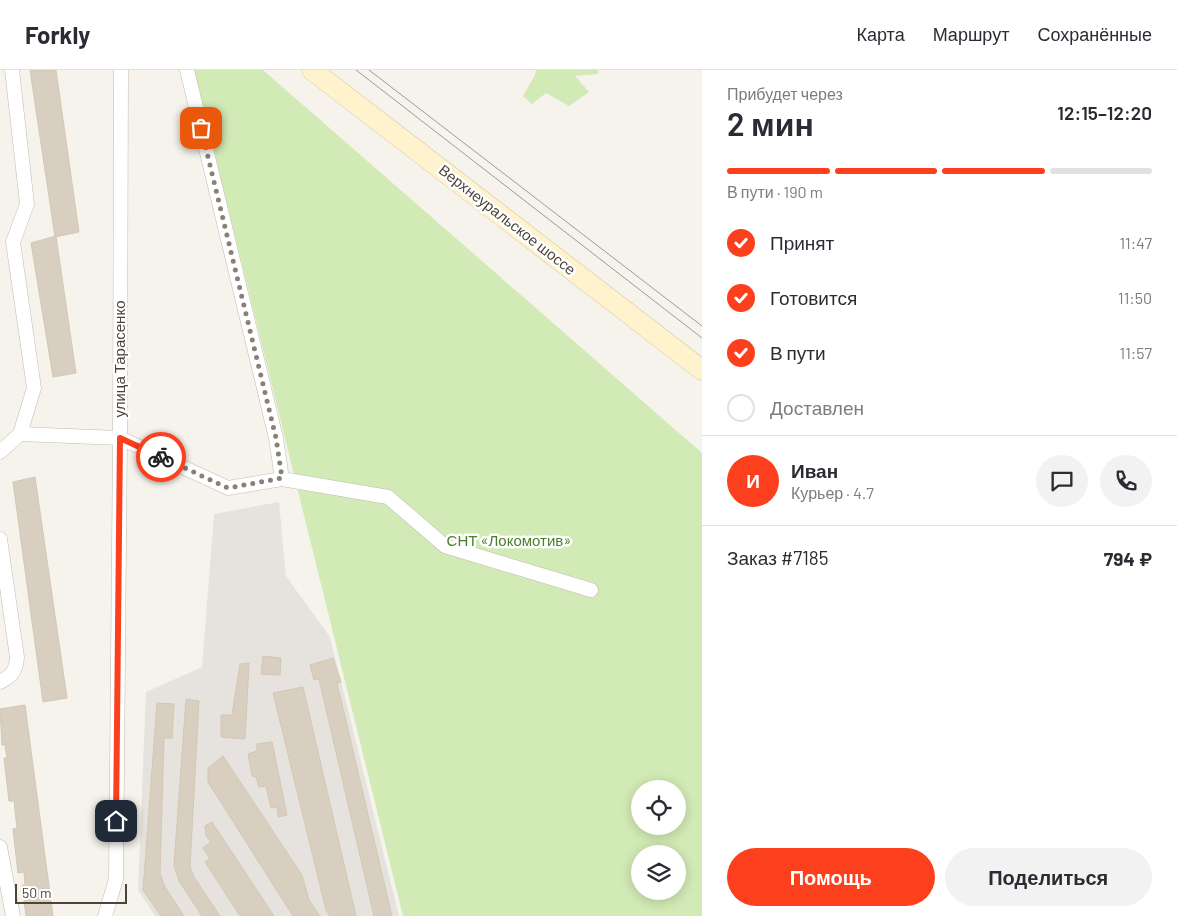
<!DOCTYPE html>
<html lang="ru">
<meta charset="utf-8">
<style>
:root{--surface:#fff;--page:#f2f2f3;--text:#2b2b33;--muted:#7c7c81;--line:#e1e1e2;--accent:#fc3f1d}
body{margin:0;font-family:Barlow,sans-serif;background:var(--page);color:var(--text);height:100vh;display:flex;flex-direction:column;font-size:19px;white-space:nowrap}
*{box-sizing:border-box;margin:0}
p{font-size:16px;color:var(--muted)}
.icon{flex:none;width:28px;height:28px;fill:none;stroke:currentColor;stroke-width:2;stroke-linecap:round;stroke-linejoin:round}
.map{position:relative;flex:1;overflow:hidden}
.panel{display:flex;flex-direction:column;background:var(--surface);width:475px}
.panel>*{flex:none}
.tools{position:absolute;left:631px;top:710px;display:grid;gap:10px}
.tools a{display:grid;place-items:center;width:55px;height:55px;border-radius:50%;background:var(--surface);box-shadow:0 2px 12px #0003;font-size:25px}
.scale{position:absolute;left:15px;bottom:12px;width:112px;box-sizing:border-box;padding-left:5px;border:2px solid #4b4439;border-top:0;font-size:14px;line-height:18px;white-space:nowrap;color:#4b4439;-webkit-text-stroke:4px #fff;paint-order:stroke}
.pin{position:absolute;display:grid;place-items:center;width:42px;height:42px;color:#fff;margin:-21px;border-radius:10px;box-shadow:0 2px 8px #0006}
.courier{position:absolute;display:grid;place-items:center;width:50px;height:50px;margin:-25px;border:4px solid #fc3f1d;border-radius:50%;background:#fff;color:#222;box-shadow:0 1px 6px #0007}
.summary em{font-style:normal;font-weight:600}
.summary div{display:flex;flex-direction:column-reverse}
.summary{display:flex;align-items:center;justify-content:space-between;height:85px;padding:0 25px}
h1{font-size:32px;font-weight:600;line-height:38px}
.bar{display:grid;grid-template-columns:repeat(4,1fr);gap:8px 5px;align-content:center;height:60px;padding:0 25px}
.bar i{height:6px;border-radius:4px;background:var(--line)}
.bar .selected{background:var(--accent)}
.bar p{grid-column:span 4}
.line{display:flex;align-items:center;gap:12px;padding:0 25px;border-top:1px solid var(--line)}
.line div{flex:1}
.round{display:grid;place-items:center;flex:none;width:52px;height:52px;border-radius:26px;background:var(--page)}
ol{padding:0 25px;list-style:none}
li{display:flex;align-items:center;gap:15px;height:55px}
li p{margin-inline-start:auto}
li .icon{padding:5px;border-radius:50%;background:var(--accent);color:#fff;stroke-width:4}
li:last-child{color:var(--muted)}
li i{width:28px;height:28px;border:2px solid var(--line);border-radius:50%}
.button{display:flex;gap:10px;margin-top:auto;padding:10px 25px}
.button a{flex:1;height:58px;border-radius:30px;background:var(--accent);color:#fff;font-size:20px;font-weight:600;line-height:58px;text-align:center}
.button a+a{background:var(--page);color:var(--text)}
header{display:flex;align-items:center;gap:30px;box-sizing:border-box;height:70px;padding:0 25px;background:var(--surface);border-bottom:1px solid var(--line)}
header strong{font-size:24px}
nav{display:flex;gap:28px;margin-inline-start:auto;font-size:18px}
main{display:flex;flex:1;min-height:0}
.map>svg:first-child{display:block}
</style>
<header>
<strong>Forkly</strong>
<nav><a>Карта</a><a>Маршрут</a><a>Сохранённые</a></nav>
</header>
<main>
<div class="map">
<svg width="702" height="846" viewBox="0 0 702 846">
<rect width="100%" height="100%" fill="#f6f3ec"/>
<!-- industrial -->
<path fill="#e6e2dd" d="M279,432L286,506L330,567L399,846H155L138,820L146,622L202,597L214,444Z"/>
<!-- green -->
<g fill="#d2eab5" fill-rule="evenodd">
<path d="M194,0H263L702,383V846H403ZM640,719H678V756H640ZM640,784H678V821H640Z"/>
<path d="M536,0H598V4L575,6L589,22L569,36L546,23L532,34L523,26L535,5Z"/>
</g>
<!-- building -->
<g fill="#d8cfc1" stroke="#d3c7b4">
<path d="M30,0H56L79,162L55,167Z"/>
<path d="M56,166L76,303L53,307L31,173Z"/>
<path d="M35,407L67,628L43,632L13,412Z"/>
<path d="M263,586L281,588L280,605L261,604Z"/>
<path d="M333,588L341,612L337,613L392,846H374L319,609L314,610L310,595Z"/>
<path d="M249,593L245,669L221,667V645H232L240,594Z"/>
<path d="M303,617L356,846H330L326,840L273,623Z"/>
<path d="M186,629L199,631L190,797L194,807L220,846H202L179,811L174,795Z"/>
<path d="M157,633L174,634L172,668H164L160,804L165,817L184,846H161L143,820Z"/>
<path d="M25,635L53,846H26L22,815H25L24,802L18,803L13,759L17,758L14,731H9L4,688H7L5,675H2L0,639Z"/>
<path d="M272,672L287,745L278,747L277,737L271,738L266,716L259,717L256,707L252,706L248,684L257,681V674Z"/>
<path d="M223,686L302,805L309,830L320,846H293L208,712V698Z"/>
<path d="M212,752L274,846H240L205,792L210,789L203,778L211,772L206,766L205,756Z"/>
</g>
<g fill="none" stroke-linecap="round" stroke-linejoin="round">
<defs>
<g id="street">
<path d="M187,0L276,368L282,409"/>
<path d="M20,364L120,368L228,418L282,409L388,427L445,476L591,520"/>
<path d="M0,382L20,364L34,318L13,172L27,134L12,0"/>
<path d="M0,469L17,587C16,601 12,606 0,612"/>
<path d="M0,777L13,846"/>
<path d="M105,846L116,809L120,368L121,0"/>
</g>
<path id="secondary" d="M312,0L702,300"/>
</defs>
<!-- street casing -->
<use href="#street" stroke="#c2bbae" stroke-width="15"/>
<!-- secondary casing -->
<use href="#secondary" stroke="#d6c79b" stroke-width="21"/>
<!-- street -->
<use href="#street" stroke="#fff" stroke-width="14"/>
<!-- secondary -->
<use href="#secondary" stroke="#fff3cd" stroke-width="20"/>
<!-- tram -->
<g stroke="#9a9a9a" stroke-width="1">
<path d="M356,0L702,268"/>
<path d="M369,0L702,256"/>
</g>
</g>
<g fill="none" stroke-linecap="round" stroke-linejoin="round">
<!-- done -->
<path stroke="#878178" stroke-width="5" stroke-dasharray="0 9" d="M161,387L228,418L282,408L276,368L201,58"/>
<!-- route -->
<path stroke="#fc3f1d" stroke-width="6" d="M116,751L120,368L161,387"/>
</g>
<g text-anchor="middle" stroke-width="5" stroke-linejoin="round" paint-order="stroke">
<!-- street labels -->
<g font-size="15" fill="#4b4439" stroke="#fff">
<text transform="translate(507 150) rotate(38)" y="5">Верхнеуральское шоссе</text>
<text transform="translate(120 289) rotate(-90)" y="5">улица Тарасенко</text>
</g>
<!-- park labels -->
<g font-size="15" fill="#4a7f2a" stroke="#fff">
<text x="509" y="476">СНТ «Локомотив»</text>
</g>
</g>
</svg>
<div class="tools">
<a><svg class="icon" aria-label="locate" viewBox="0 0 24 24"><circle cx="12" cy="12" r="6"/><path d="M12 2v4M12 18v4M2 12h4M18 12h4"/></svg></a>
<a><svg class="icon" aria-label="layers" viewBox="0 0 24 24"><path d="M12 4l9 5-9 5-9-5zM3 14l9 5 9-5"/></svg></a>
</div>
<div class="scale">50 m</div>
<div class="pin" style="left:201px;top:58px;background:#ea580c"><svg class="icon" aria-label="bag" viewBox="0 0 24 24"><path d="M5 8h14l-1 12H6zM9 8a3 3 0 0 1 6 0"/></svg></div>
<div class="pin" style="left:116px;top:751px;background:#1f2937"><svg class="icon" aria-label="home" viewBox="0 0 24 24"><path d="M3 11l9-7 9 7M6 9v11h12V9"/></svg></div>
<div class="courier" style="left:161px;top:387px"><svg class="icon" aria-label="bike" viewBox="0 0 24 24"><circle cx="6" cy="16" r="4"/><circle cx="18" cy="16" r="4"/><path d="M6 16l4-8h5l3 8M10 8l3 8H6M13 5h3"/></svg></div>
</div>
<section class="panel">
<div class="summary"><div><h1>2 мин</h1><p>Прибудет через</p></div><em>12:15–12:20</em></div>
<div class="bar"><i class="selected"></i><i class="selected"></i><i class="selected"></i><i></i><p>В пути · 190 m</p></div>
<ol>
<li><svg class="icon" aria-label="check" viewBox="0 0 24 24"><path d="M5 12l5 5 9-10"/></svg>Принят<p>11:47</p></li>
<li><svg class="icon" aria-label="check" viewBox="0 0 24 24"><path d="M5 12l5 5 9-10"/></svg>Готовится<p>11:50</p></li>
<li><svg class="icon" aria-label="check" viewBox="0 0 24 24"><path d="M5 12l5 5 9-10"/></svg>В пути<p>11:57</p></li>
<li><i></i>Доставлен</li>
</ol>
<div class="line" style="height:90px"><b class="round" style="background:var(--accent);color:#fff">И</b><div><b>Иван</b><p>Курьер · 4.7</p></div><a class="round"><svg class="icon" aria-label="chat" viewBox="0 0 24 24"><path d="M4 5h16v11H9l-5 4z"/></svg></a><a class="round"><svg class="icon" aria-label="phone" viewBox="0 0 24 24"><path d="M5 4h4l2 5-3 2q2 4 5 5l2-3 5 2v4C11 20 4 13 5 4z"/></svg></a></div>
<div class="line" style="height:65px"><div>Заказ #7185</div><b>794 ₽</b></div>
<div class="button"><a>Помощь</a><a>Поделиться</a></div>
</section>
</main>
